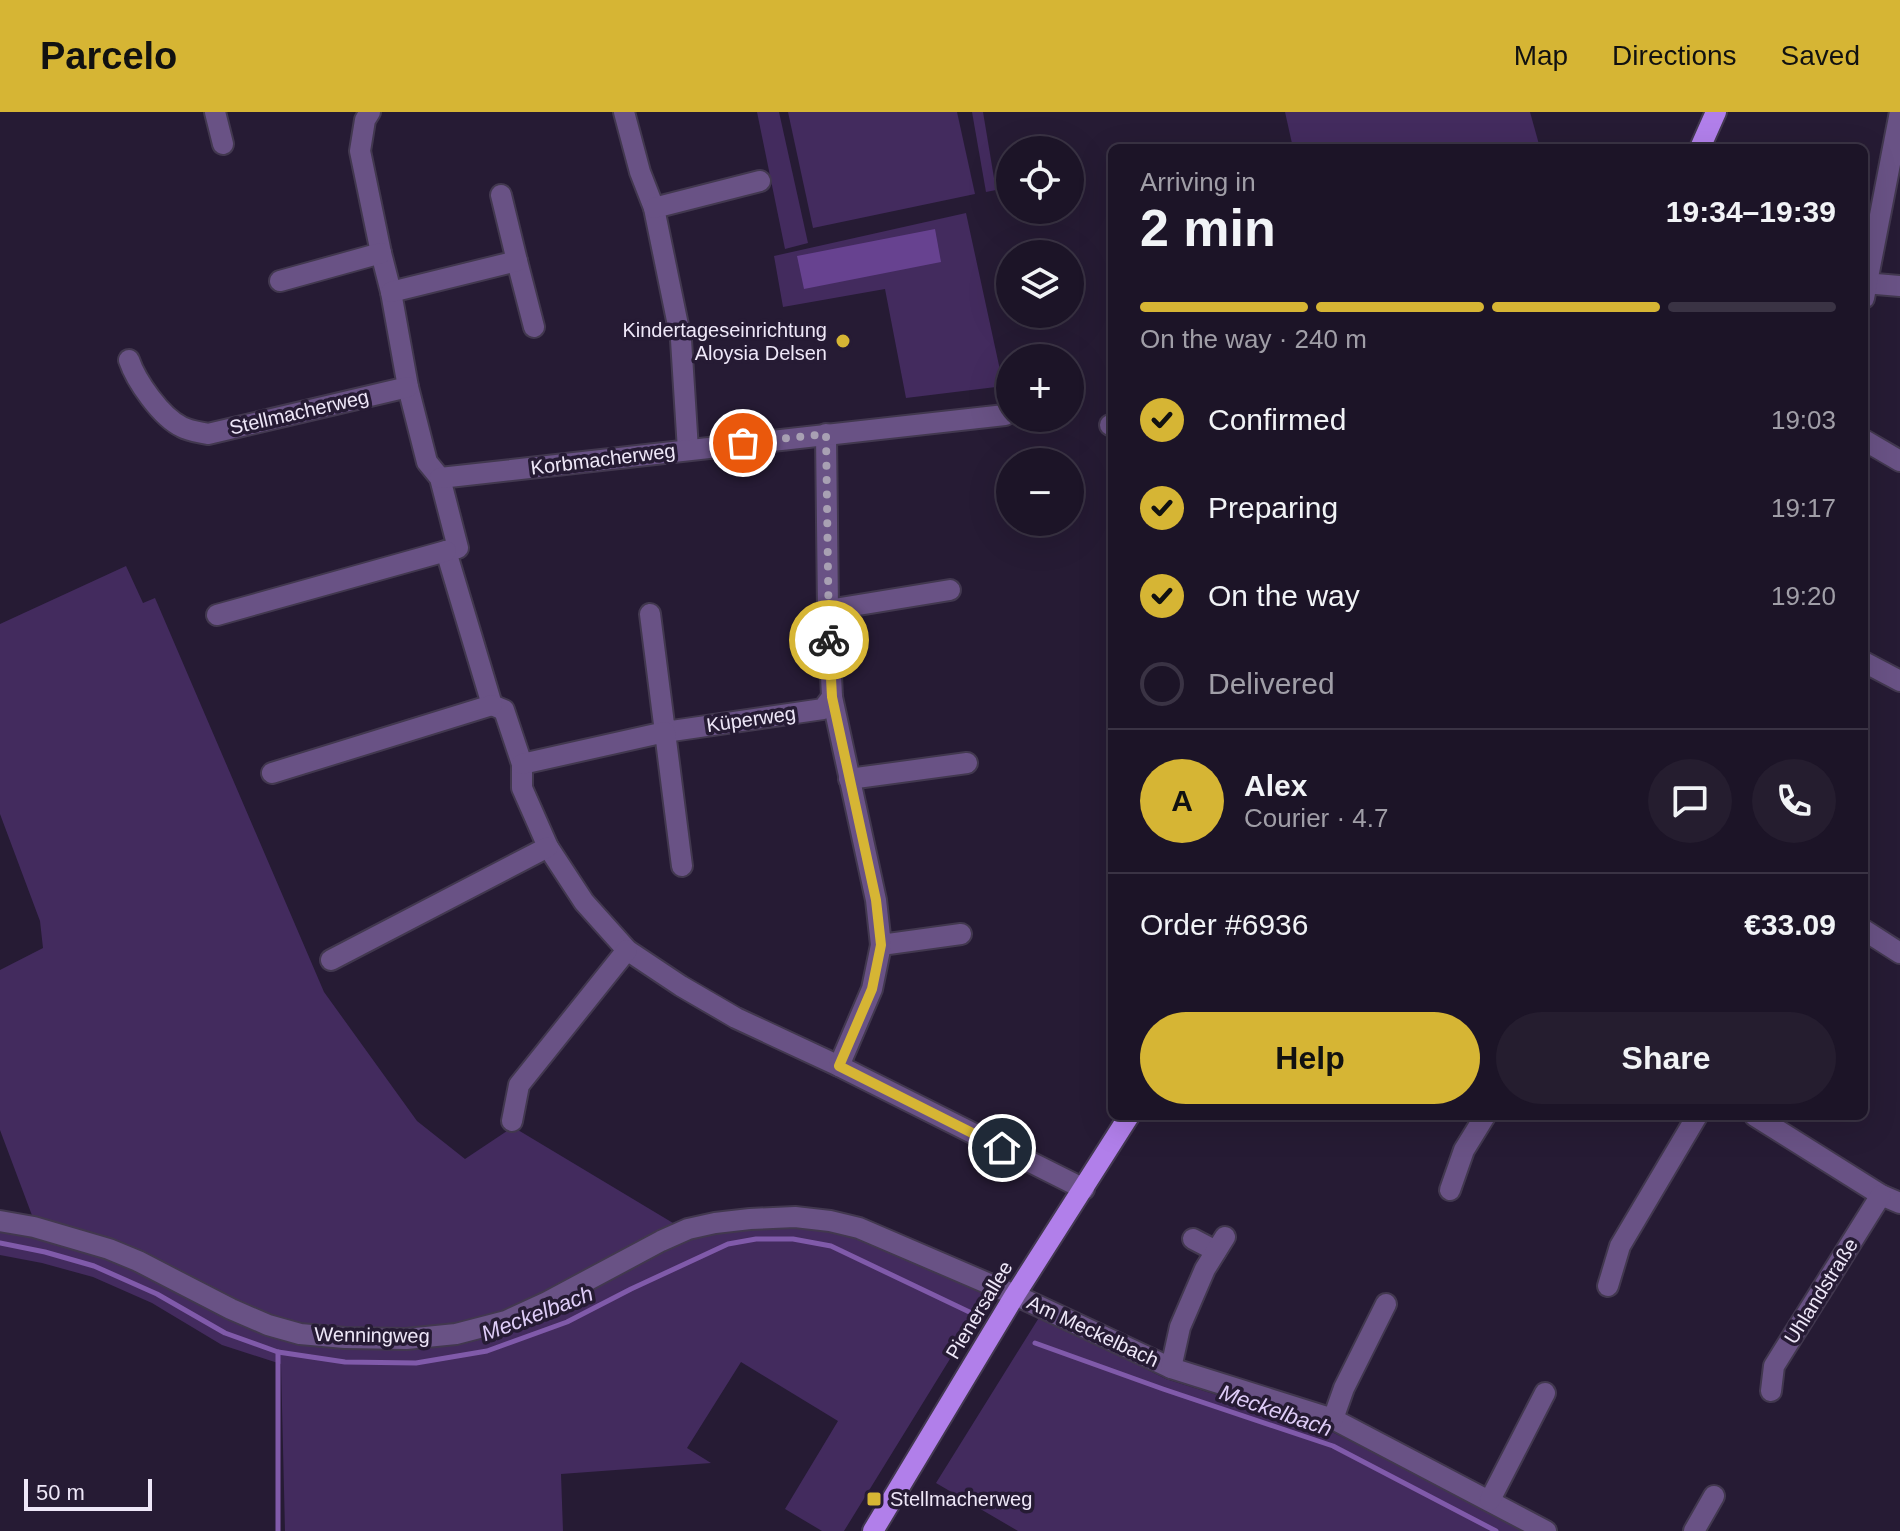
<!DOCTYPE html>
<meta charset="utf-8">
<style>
:root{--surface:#1c1427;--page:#251d2f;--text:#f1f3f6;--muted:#a09ea7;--line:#3a3344;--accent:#d6b534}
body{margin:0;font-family:Arial,sans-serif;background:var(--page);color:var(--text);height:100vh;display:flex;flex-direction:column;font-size:30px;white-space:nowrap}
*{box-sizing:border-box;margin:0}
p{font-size:26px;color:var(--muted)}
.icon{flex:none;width:44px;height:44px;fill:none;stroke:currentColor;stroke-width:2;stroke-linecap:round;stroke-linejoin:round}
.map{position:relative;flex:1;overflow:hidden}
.sheet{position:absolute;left:1108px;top:32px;width:760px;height:976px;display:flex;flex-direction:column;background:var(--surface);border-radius:12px;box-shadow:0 8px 32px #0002,0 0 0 2px var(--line)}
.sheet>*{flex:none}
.buttons{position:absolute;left:996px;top:24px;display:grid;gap:16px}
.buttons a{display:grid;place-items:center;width:88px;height:88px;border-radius:50%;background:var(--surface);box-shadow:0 8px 32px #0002,0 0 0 2px var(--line);font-size:40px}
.scale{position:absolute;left:24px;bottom:20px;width:128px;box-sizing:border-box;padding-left:8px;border:4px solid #eee7f8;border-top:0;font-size:22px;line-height:28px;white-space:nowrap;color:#eee7f8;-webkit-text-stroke:6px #261b34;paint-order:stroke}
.pin{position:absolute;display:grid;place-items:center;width:68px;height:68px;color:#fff;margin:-34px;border:4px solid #fff;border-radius:50%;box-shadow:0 2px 8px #0007}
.courier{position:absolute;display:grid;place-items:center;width:80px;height:80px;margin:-40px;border:6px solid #d6b534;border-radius:50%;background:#fff;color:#222;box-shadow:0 2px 10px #0007}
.headline em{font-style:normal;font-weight:700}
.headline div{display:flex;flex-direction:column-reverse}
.headline{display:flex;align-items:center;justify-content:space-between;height:136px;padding:0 32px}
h1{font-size:52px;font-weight:700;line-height:60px}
.bar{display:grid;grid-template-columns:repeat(4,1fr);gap:12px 8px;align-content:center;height:96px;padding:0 32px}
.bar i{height:10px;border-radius:6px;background:var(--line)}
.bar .selected{background:var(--accent)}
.bar p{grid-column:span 4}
.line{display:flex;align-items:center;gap:20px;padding:0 32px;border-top:2px solid var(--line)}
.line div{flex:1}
.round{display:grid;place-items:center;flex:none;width:84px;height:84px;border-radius:42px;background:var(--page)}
ol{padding:0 32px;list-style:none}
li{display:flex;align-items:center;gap:24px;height:88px}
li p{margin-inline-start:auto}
li .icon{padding:8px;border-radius:50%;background:var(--accent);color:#111;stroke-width:4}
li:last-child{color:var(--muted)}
li i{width:44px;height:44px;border:4px solid var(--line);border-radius:50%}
.action{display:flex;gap:16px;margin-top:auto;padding:16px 32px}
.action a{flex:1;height:92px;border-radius:48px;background:var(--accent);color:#111;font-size:32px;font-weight:700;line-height:92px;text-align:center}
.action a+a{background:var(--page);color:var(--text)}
header{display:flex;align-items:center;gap:48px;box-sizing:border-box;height:112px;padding:0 40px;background:var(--accent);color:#111}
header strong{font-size:38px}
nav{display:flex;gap:44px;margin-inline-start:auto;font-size:28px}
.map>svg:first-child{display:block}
</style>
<header>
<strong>Parcelo</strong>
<nav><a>Map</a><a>Directions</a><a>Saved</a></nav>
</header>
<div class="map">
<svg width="1900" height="1419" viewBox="0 0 1900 1419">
<rect width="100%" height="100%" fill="#261b34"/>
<!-- green -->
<g fill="#432b5e">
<path d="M757,0H779L808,131L785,137Z"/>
<path d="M788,0H957L975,82L813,116Z"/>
<path d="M972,0H983L996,78L986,80Z"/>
<path d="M1285,0H1530L1540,36H1293Z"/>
<path d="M966,101L1008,295L1001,297L996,275L906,286L885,177L783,195L774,144Z"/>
<path d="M126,454L143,491L155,486L324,880L417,1009L465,1047L513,1015L678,1114L557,1181L487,1207L405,1221L300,1216L33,1106L0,1018V858L43,836L40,809L0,702V512Z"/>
<path d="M802,1113L858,1123L994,1179L961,1229L844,1419H822L785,1397L838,1309L741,1250L687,1336L711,1351L561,1362L563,1419H285L281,1252L222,1233L152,1191L93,1165L42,1151L0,1143V1115L86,1135L343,1233L563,1192L694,1124L719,1117Z"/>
<path d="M1040,1204L1166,1267L1328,1318L1533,1419H1018L936,1371Z"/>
</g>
<!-- forest -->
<path fill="#674290" d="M935,117L941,150L804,177L797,144Z"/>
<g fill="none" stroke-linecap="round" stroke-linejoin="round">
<!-- stream -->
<g stroke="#805aaa" stroke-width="5">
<path d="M0,1131L45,1140L94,1154L157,1182L225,1221L278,1240L345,1250L416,1251L487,1239L567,1210L631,1177L728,1132L756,1127H793L831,1134L982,1206"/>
<path d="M1035,1231L1163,1277L1333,1334L1496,1419"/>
<path d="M278,1240V1419"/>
</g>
<defs>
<g id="minor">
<path d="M215,0L223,32"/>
<path d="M370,0L365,8L360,39L381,141L391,180L408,275L427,350L440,366L458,436L446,439L492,593L504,598L522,652V676L548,735L584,790L627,838L681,874L736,906L839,954L1084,1077"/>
<path d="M624,0L640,60L654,96L681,228L688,338"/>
<path d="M654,96L760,69"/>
<path d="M517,149L534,215"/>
<path d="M280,169L381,141"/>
<path d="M1864,171L1900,174"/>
<path d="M391,180L517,149L501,83"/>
<path d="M1864,186L1900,0"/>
<path d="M129,248C136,269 161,305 182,315C189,319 199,320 208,322L408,275"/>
<path d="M1110,313H1112"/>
<path d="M826,322L828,498L832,585L876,788L881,833L961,822"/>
<path d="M1864,328L1900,349"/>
<path d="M440,366L1005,303"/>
<path d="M828,498L950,478"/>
<path d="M650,502L665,620L823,597L832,585"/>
<path d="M217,503L446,439"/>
<path d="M1864,550L1900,569"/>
<path d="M522,652L665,620L682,754"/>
<path d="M272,661L492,593"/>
<path d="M849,667L967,651"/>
<path d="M1864,818L1900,841"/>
<path d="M331,848L548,735"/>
<path d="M839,954L872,877L881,833"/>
<path d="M1755,1004L1881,1083L1900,1091"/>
<path d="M512,1009L519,973L627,838"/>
<path d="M1450,1078L1464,1038L1485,1004"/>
<path d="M0,1109L34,1115L109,1137L138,1149L231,1197L268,1213L300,1222L345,1226L406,1227L456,1222L506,1209L547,1190L661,1129L688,1117L715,1111L750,1107L795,1105L830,1109L859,1116L1015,1183L1171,1256L1333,1307L1546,1419"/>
<path d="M1193,1127L1216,1139"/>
<path d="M1608,1174L1620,1134L1697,1004"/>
<path d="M1171,1256L1180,1215L1205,1157L1225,1125"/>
<path d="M1771,1279L1774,1254L1881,1083"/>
<path d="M1333,1307L1344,1276L1386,1192"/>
<path d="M1490,1388L1545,1281"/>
<path d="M1694,1419L1714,1384"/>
</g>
<g id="major">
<path d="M1700,36L1716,0"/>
<path d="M873,1419L1015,1183L1129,1004"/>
</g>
</defs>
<!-- minor casing -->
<use href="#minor" stroke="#42384f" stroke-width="24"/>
<!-- major casing -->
<use href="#major" stroke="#42384f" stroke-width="24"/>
<!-- minor -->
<use href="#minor" stroke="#695285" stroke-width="20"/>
<!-- major -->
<use href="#major" stroke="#b17fea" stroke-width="20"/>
</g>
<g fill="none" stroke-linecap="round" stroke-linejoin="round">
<!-- done -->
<path stroke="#a8a0b3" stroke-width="8" stroke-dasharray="0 14.4" d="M743,331L826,322L829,528"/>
<!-- route -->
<path stroke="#d6b534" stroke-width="10" d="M829,528L832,585L876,788L881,833L872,877L839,954L1002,1036"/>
</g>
<!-- markers -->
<g fill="#d6b534" stroke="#261b34" stroke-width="3">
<circle cx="843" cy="229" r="8"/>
<rect x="866" y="1379" width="16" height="16" rx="4"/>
</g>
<g text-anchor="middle" stroke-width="7" stroke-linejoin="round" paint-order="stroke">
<!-- poi labels -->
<g font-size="20" fill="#eee7f8" stroke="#261b34" text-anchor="end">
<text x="827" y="225">Kindertageseinrichtung<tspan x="827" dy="23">Aloysia Delsen</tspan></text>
<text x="890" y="1394" text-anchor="start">Stellmacherweg</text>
</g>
<!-- street labels -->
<g font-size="20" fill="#eee7f8" stroke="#261b34">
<text transform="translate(299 300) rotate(-13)" y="7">Stellmacherweg</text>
<text transform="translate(603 347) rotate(-7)" y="7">Korbmacherweg</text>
<text transform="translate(751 607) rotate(-8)" y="7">Küperweg</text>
<text transform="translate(1821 1179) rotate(-58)" y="7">Uhlandstraße</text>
<text transform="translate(979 1198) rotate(-59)" y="7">Pienersallee</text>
<text transform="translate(1093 1219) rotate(25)" y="7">Am Meckelbach</text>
<text transform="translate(372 1223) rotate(1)" y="7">Wenningweg</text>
</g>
<!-- water labels -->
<g font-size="22" font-style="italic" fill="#dfcdf8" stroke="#261b34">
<text transform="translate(537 1201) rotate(-21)" y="8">Meckelbach</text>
<text transform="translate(1276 1298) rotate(19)" y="8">Meckelbach</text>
</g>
</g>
</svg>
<div class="buttons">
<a><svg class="icon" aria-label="locate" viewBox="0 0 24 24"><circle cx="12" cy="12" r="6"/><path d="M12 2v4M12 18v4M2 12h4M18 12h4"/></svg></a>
<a><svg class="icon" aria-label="layers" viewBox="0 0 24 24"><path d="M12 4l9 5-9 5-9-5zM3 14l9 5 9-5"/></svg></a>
<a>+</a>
<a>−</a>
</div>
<div class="scale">50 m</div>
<div class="pin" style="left:743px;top:331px;background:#ea580c"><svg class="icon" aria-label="bag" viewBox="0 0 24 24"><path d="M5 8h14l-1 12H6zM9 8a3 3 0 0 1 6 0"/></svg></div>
<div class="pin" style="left:1002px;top:1036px;background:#1f2937"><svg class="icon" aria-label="home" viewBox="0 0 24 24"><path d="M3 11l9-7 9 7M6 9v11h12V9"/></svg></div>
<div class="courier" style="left:829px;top:528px"><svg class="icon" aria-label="bike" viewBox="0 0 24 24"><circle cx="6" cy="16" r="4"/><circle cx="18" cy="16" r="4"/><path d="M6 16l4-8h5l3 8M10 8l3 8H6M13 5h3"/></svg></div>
<section class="sheet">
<div class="headline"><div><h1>2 min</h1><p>Arriving in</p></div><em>19:34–19:39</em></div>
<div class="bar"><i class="selected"></i><i class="selected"></i><i class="selected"></i><i></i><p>On the way · 240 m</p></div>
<ol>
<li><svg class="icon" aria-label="check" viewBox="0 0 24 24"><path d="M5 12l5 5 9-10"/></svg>Confirmed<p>19:03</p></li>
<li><svg class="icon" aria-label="check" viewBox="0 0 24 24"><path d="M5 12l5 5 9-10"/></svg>Preparing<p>19:17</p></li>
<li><svg class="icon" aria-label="check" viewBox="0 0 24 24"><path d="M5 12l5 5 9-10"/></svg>On the way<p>19:20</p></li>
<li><i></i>Delivered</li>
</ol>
<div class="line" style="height:144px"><b class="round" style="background:var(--accent);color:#111">A</b><div><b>Alex</b><p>Courier · 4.7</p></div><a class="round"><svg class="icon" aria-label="chat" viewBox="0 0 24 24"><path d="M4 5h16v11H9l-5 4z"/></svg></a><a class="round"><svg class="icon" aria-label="phone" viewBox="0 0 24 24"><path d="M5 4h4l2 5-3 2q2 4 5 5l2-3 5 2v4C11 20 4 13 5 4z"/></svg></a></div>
<div class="line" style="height:104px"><div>Order #6936</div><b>€33.09</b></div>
<div class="action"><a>Help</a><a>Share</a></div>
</section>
</div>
